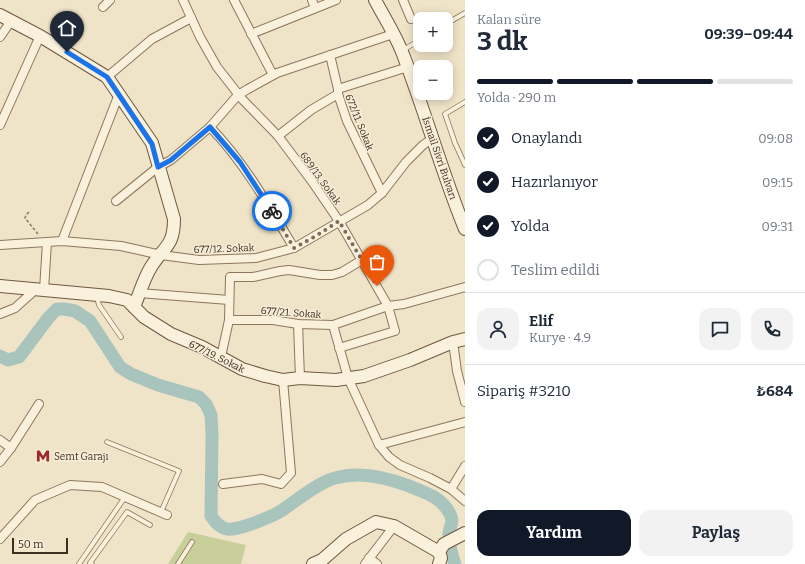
<!DOCTYPE html>
<html lang="tr">
<meta charset="utf-8">
<style>
:root{--surface:#fff;--page:#f2f2f3;--text:#1f2937;--muted:#747a83;--line:#e0e1e3;--accent:#111827}
body{margin:0;font-family:Bitter,serif;background:var(--page);color:var(--text);height:100vh;display:flex;flex-direction:column;font-size:15px;white-space:nowrap}
*{box-sizing:border-box;margin:0}
p{font-size:13px;color:var(--muted)}
.icon{flex:none;width:22px;height:22px;fill:none;stroke:currentColor;stroke-width:2;stroke-linecap:round;stroke-linejoin:round}
.map{position:relative;flex:1;overflow:hidden}
.panel{display:flex;flex-direction:column;background:var(--surface);width:340px}
.panel>*{flex:none}
.controls{position:absolute;left:413px;top:12px;display:grid;gap:8px}
.controls a{display:grid;place-items:center;width:40px;height:40px;border-radius:8px;background:var(--surface);box-shadow:0 2px 10px #0003;font-size:20px}
.scale{position:absolute;left:12px;bottom:10px;width:56px;box-sizing:border-box;padding-left:4px;border:2px solid #3d2e20;border-top:0;font-size:11px;line-height:14px;white-space:nowrap;color:#3d2e20;-webkit-text-stroke:3px #f7eed8;paint-order:stroke}
.pin{position:absolute;display:grid;place-items:center;width:34px;height:34px;color:#fff;margin:-41px -17px;border-radius:50% 50% 50% 0;rotate:-45deg;box-shadow:0 0 4px #0007}
.pin .icon{rotate:45deg}
.courier{position:absolute;display:grid;place-items:center;width:40px;height:40px;margin:-20px;border:3px solid #1a73e8;border-radius:50%;background:#fff;color:#222;box-shadow:0 1px 5px #0007}
.summary em{font-style:normal;font-weight:700}
.summary div{display:flex;flex-direction:column-reverse}
.summary{display:flex;align-items:center;justify-content:space-between;height:68px;padding:0 12px}
h1{font-size:26px;font-weight:700;line-height:30px}
.bar{display:grid;grid-template-columns:repeat(4,1fr);gap:6px 4px;align-content:center;height:48px;padding:0 12px}
.bar i{height:5px;border-radius:3px;background:var(--line)}
.bar .selected{background:var(--accent)}
.bar p{grid-column:span 4}
.line{display:flex;align-items:center;gap:10px;padding:0 12px;border-top:1px solid var(--line)}
.line div{flex:1}
.round{display:grid;place-items:center;flex:none;width:42px;height:42px;border-radius:12px;background:var(--page)}
ol{padding:0 12px;list-style:none}
li{display:flex;align-items:center;gap:12px;height:44px}
li p{margin-inline-start:auto}
li .icon{padding:4px;border-radius:50%;background:var(--accent);color:#fff;stroke-width:4}
li:last-child{color:var(--muted)}
li i{width:22px;height:22px;border:2px solid var(--line);border-radius:50%}
.action{display:flex;gap:8px;margin-top:auto;padding:8px 12px}
.action a{flex:1;height:46px;border-radius:12px;background:var(--accent);color:#fff;font-size:16px;font-weight:700;line-height:46px;text-align:center}
.action a+a{background:var(--page);color:var(--text)}
main{display:flex;flex:1;min-height:0}
.map>svg:first-child{display:block}
</style>
<main>
<div class="map">
<svg width="465" height="564" viewBox="0 0 465 564">
<rect width="100%" height="100%" fill="#f0e4c8"/>
<!-- green -->
<path fill="#c9cf9b" d="M188,532L246,545L241,564H168Z"/>
<g fill="none" stroke-linecap="round" stroke-linejoin="round">
<!-- river -->
<path stroke="#a9c4bc" stroke-width="13" d="M0,356L8,360L19,357L49,317L57,309H64L75,311L90,321L120,367L131,374L158,385L199,397L206,404L211,415L212,434L211,516C215,522 219,527 227,529C231,530 237,528 242,527C255,523 269,518 281,511C296,501 317,483 335,478C359,471 386,477 409,486C423,492 438,496 447,509C456,522 450,523 449,534C449,544 452,556 455,564"/>
<defs>
<g id="lane">
<path d="M446,24L465,13"/>
<path d="M403,50L420,40"/>
<path d="M465,102L445,114L455,143L465,165"/>
<path d="M97,297L99,305L121,337"/>
<path d="M107,442L179,471L161,512"/>
<path d="M79,564L125,497"/>
<path d="M92,564L90,563L127,512L150,525"/>
<path d="M178,564L192,542"/>
</g>
<g id="street">
<path d="M183,0L200,37L217,67L242,99L278,136L311,180L339,221L388,306L395,331L339,348"/>
<path d="M234,0L273,75"/>
<path d="M312,0L315,8"/>
<path d="M403,0L411,19"/>
<path d="M103,7L110,0"/>
<path d="M251,34L336,0"/>
<path d="M0,37L11,21"/>
<path d="M330,55L338,89V94L347,121L382,193"/>
<path d="M107,77L152,39L191,18"/>
<path d="M338,89L408,67"/>
<path d="M0,125L40,36"/>
<path d="M210,127C244,162 269,206 294,248"/>
<path d="M278,136L311,110L338,94"/>
<path d="M116,201L158,167L171,160L210,127L238,95L248,89L277,73L393,34"/>
<path d="M62,241L119,94"/>
<path d="M0,245L62,241L121,246L161,255L199,260L256,258L294,248L368,205L382,193L406,162L423,145L433,138"/>
<path d="M44,290L47,242"/>
<path d="M139,293L229,300"/>
<path d="M0,314L15,308L35,290"/>
<path d="M229,320H273L298,324L333,325L388,306L404,304L465,287"/>
<path d="M298,324L300,378"/>
<path d="M333,325L348,378L379,445L389,457L400,465L430,478L451,489L465,501"/>
<path d="M453,342L457,371L465,402"/>
<path d="M221,357L229,320L230,277H253L280,271L289,270L320,275H332L342,272L362,260"/>
<path d="M0,440L11,448L0,462"/>
<path d="M379,445L465,422"/>
<path d="M11,448L39,404"/>
<path d="M223,484L262,479L281,484L291,473L283,380"/>
<path d="M451,489L465,466"/>
<path d="M0,539L35,500L70,485L102,487L167,515"/>
<path d="M369,558L377,564"/>
<path d="M365,564L394,526"/>
</g>
<g id="secondary">
<path d="M375,0C385,19 397,37 404,57C426,114 442,173 465,229"/>
<path d="M0,15L40,36L107,77L152,143L174,219C174,247 164,246 151,267C144,278 139,295 134,307"/>
<path d="M0,286L109,296L127,300L144,317L171,334L202,347L242,369L265,376L283,380L300,378L336,380L364,376L410,360L453,342L465,339"/>
<path d="M439,552L441,558L439,564"/>
<path d="M313,564L322,560L346,539L376,522L394,526L439,552L444,544L465,533"/>
</g>
</defs>
<!-- lane casing -->
<use href="#lane" stroke="#8d765c" stroke-width="5.5"/>
<!-- street casing -->
<use href="#street" stroke="#8d765c" stroke-width="10"/>
<!-- secondary casing -->
<use href="#secondary" stroke="#6f573f" stroke-width="14"/>
<!-- path -->
<path stroke="#8d765c" stroke-width="1.5" stroke-dasharray="3 2" stroke-linecap="butt" d="M29,212L26,215L25,218L38,234"/>
<!-- lane -->
<use href="#lane" stroke="#faf1dc" stroke-width="4"/>
<!-- street -->
<use href="#street" stroke="#faf1dc" stroke-width="8"/>
<!-- secondary -->
<use href="#secondary" stroke="#faf1dc" stroke-width="12"/>
</g>
<g fill="none" stroke-linecap="round" stroke-linejoin="round">
<!-- done -->
<path stroke="#7c6e5b" stroke-width="4" stroke-dasharray="0 7.2" d="M272,211L294,248L316,236L339,221L377,286"/>
<!-- route -->
<path stroke="#1a73e8" stroke-width="5" d="M67,52L107,77L152,144L158,167L171,160L210,127L240,162L272,211"/>
</g>
<!-- icons -->
<defs>
<symbol id="metro-bare" viewBox="-9 -9 18 18"><path d="M-5.5 5V-5H-3L0 0L3-5H5.5V5H3V-.5L0 4L-3-.5V5Z" fill="#9e2a2b" stroke="#f7eed8" stroke-width="2.5" paint-order="stroke"/></symbol>
</defs>
<g fill-rule="evenodd">
<use href="#metro-bare" x="33" y="446" width="20" height="20"/>
</g>
<g text-anchor="middle" stroke-width="3" stroke-linejoin="round" paint-order="stroke">
<!-- street labels -->
<g font-size="10" fill="#3d2e20" stroke="#f7eed8">
<text transform="translate(360 122) rotate(68)" y="4">672/11. Sokak</text>
<text transform="translate(440 158) rotate(71)" y="4">İsmail Sivri Bulvarı</text>
<text transform="translate(321 178) rotate(54)" y="4">689/13. Sokak</text>
<text transform="translate(224 248) rotate(-2)" y="4">677/12. Sokak</text>
<text transform="translate(291 312) rotate(4)" y="4">677/21. Sokak</text>
<text transform="translate(217 356) rotate(26)" y="4">677/19. Sokak</text>
</g>
<!-- poi labels -->
<g font-size="10" fill="#3d2e20" stroke="#f7eed8" text-anchor="start">
<text x="54" y="460">Semt Garajı</text>
</g>
</g>
</svg>
<div class="controls">
<a>+</a>
<a>−</a>
</div>
<div class="scale">50 m</div>
<div class="pin" style="left:377px;top:286px;background:#ea580c"><svg class="icon" aria-label="bag" viewBox="0 0 24 24"><path d="M5 8h14l-1 12H6zM9 8a3 3 0 0 1 6 0"/></svg></div>
<div class="pin" style="left:67px;top:52px;background:#1f2937"><svg class="icon" aria-label="home" viewBox="0 0 24 24"><path d="M3 11l9-7 9 7M6 9v11h12V9"/></svg></div>
<div class="courier" style="left:272px;top:211px"><svg class="icon" aria-label="bike" viewBox="0 0 24 24"><circle cx="6" cy="16" r="4"/><circle cx="18" cy="16" r="4"/><path d="M6 16l4-8h5l3 8M10 8l3 8H6M13 5h3"/></svg></div>
</div>
<section class="panel">
<div class="summary"><div><h1>3 dk</h1><p>Kalan süre</p></div><em>09:39–09:44</em></div>
<div class="bar"><i class="selected"></i><i class="selected"></i><i class="selected"></i><i></i><p>Yolda · 290 m</p></div>
<ol>
<li><svg class="icon" aria-label="check" viewBox="0 0 24 24"><path d="M5 12l5 5 9-10"/></svg>Onaylandı<p>09:08</p></li>
<li><svg class="icon" aria-label="check" viewBox="0 0 24 24"><path d="M5 12l5 5 9-10"/></svg>Hazırlanıyor<p>09:15</p></li>
<li><svg class="icon" aria-label="check" viewBox="0 0 24 24"><path d="M5 12l5 5 9-10"/></svg>Yolda<p>09:31</p></li>
<li><i></i>Teslim edildi</li>
</ol>
<div class="line" style="height:72px"><a class="round"><svg class="icon" aria-label="person" viewBox="0 0 24 24"><circle cx="12" cy="8" r="4"/><path d="M4 21q1-7 8-7t8 7"/></svg></a><div><b>Elif</b><p>Kurye · 4.9</p></div><a class="round"><svg class="icon" aria-label="chat" viewBox="0 0 24 24"><path d="M4 5h16v11H9l-5 4z"/></svg></a><a class="round"><svg class="icon" aria-label="phone" viewBox="0 0 24 24"><path d="M5 4h4l2 5-3 2q2 4 5 5l2-3 5 2v4C11 20 4 13 5 4z"/></svg></a></div>
<div class="line" style="height:52px"><div>Sipariş #3210</div><b>₺684</b></div>
<div class="action"><a>Yardım</a><a>Paylaş</a></div>
</section>
</main>
